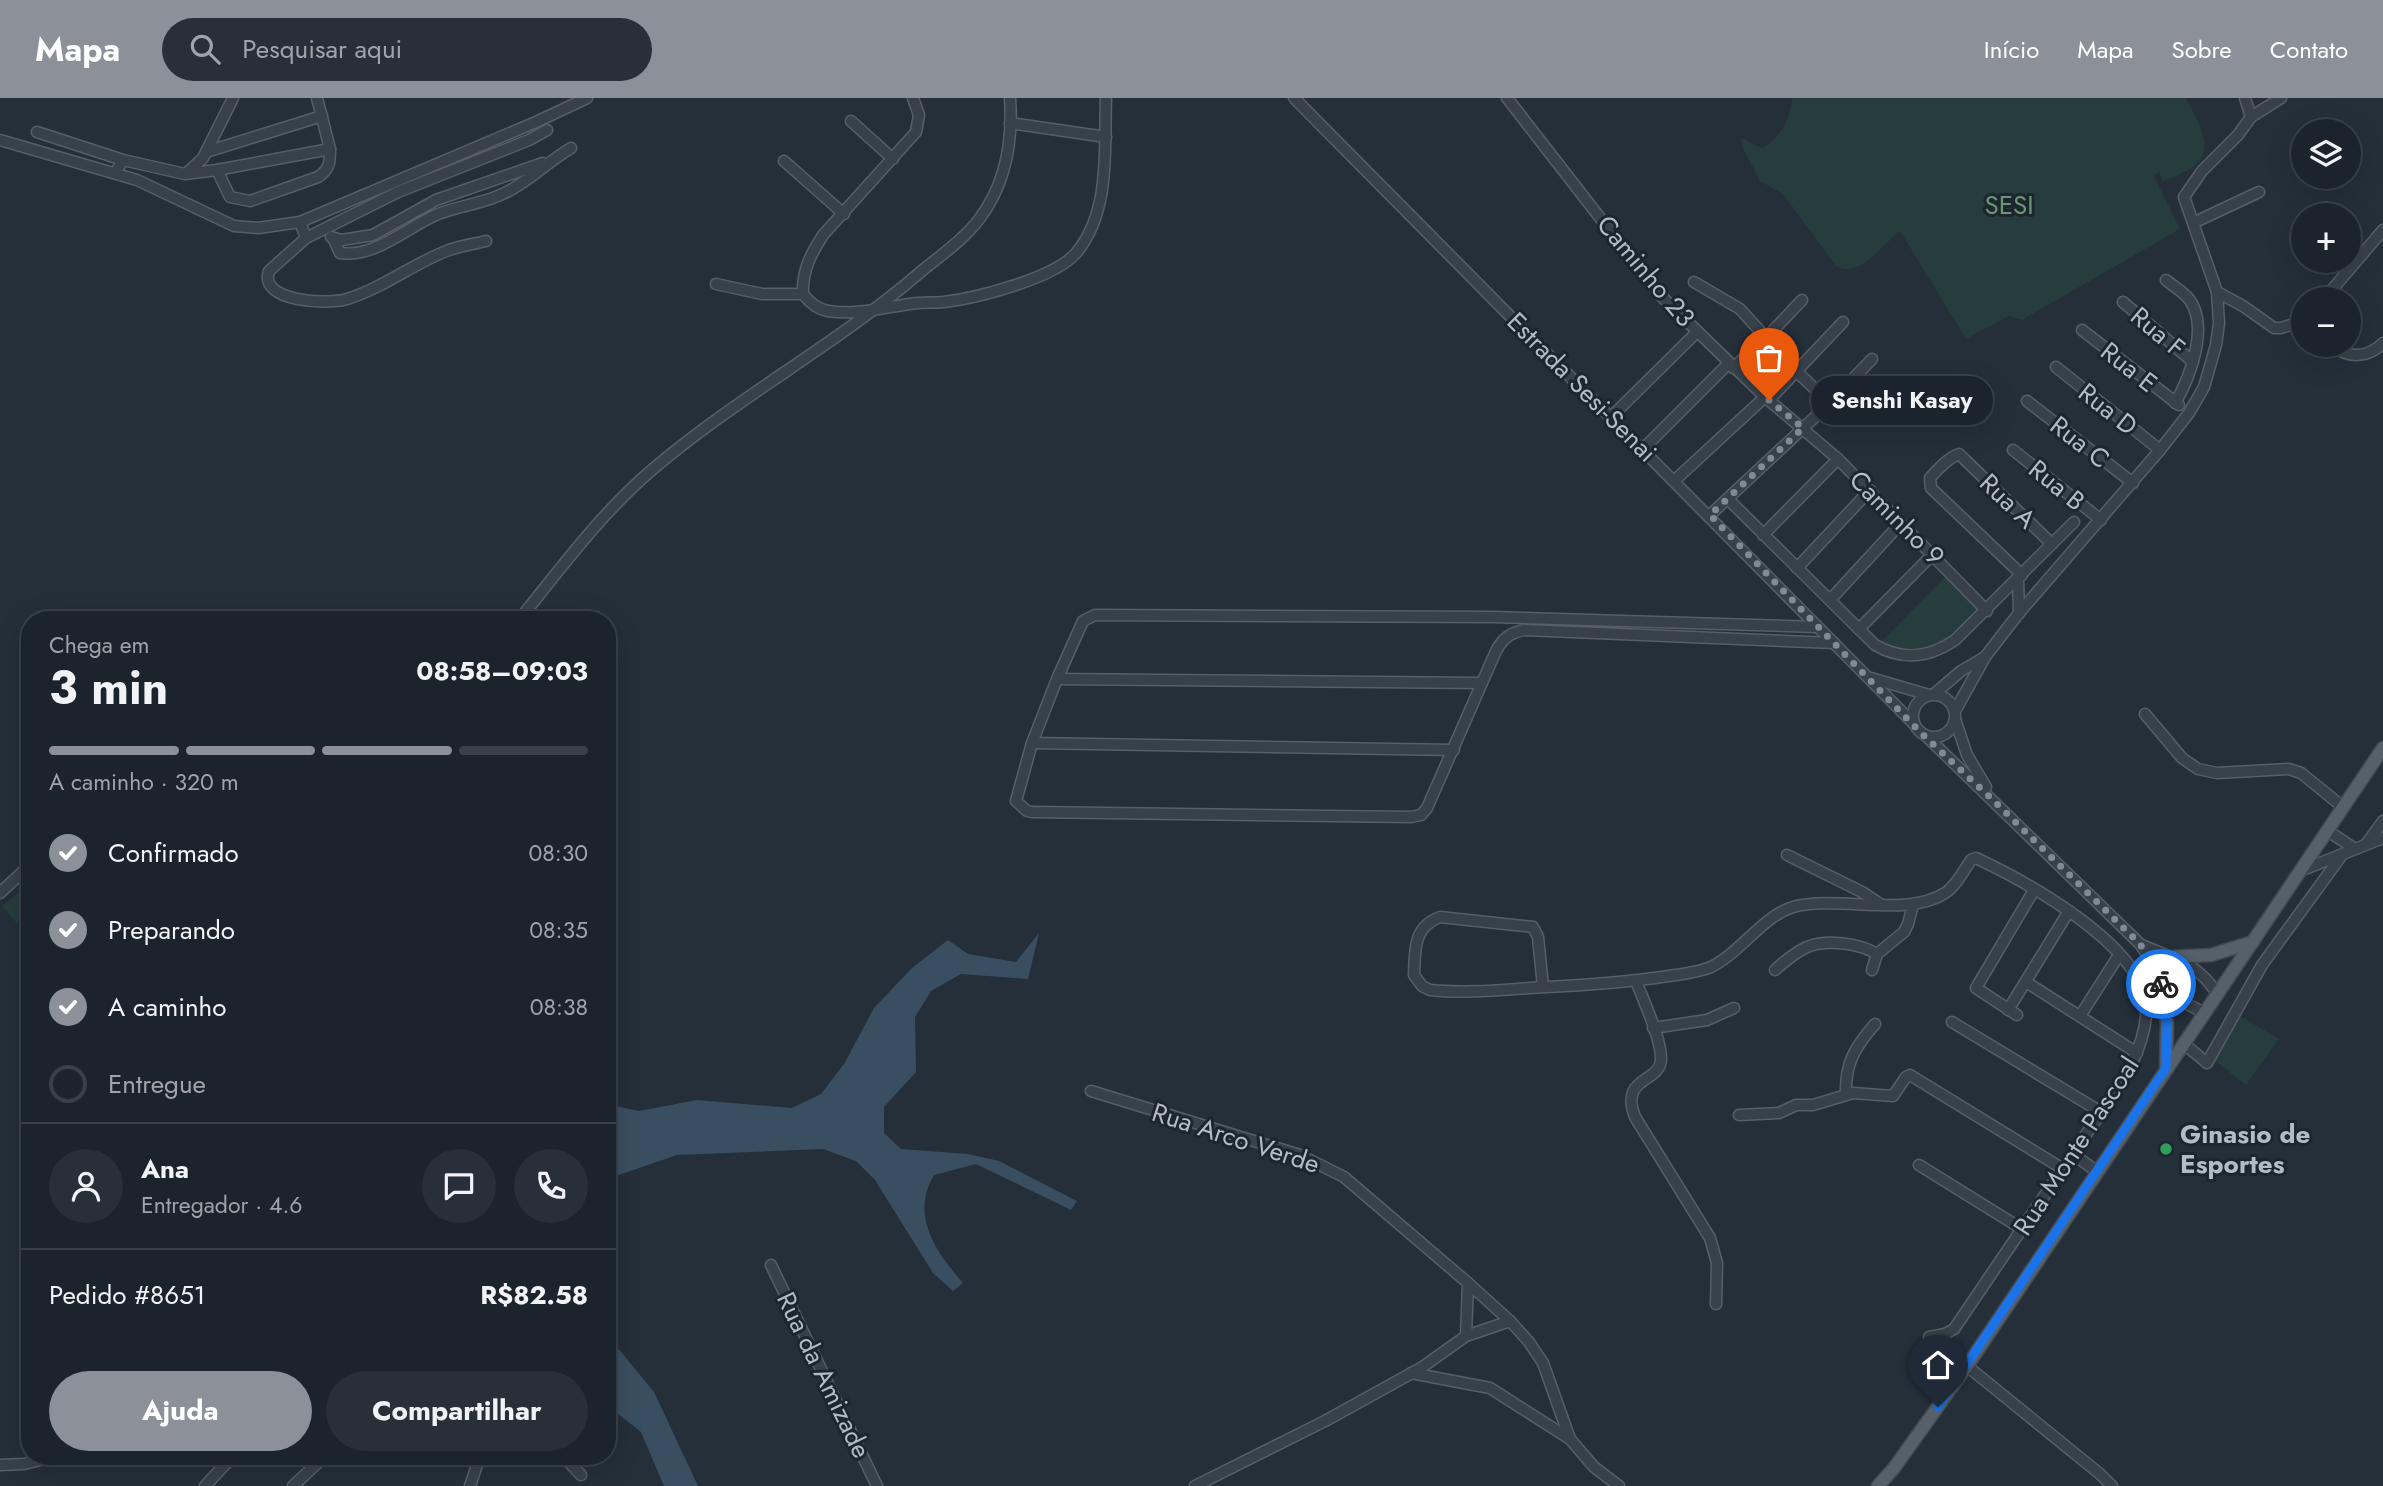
<!DOCTYPE html>
<html lang="pt">
<meta charset="utf-8">
<style>
:root{--surface:#1b232c;--page:#282f38;--text:#f1f3f6;--muted:#a0a4a9;--line:#394048;--accent:#8c9099}
body{margin:0;font-family:Jost,sans-serif;background:var(--page);color:var(--text);height:100vh;display:flex;flex-direction:column;font-size:26px;white-space:nowrap}
*{box-sizing:border-box;margin:0}
p{font-size:23px;color:var(--muted)}
.icon{flex:none;width:38px;height:38px;fill:none;stroke:currentColor;stroke-width:2;stroke-linecap:round;stroke-linejoin:round}
.map{position:relative;flex:1;overflow:hidden}
.side{position:absolute;left:21px;top:513px;width:595px;height:854px;display:flex;flex-direction:column;background:var(--surface);border-radius:28px;box-shadow:0 7px 28px #0002,0 0 0 2px var(--line)}
.side>*{flex:none}
.fabs{position:absolute;left:2291px;top:21px;display:grid;gap:14px}
.fabs a{display:grid;place-items:center;width:70px;height:70px;border-radius:50%;background:var(--surface);box-shadow:0 7px 28px #0002,0 0 0 2px var(--line);font-size:35px}
.pin{position:absolute;display:grid;place-items:center;width:60px;height:60px;color:#fff;margin:-72px -30px;border-radius:50% 50% 50% 0;rotate:-45deg;box-shadow:0 0 7px #0007}
.pin .icon{rotate:45deg}
.courier{position:absolute;display:grid;place-items:center;width:70px;height:70px;margin:-35px;border:5px solid #1a73e8;border-radius:50%;background:#fff;color:#222;box-shadow:0 2px 9px #0007}
.bubble{position:absolute;height:49px;border-radius:24px;background:var(--surface);box-shadow:0 7px 28px #0002,0 0 0 2px var(--line);font-size:23px;font-weight:700;line-height:49px;text-align:center}
.summary em{font-style:normal;font-weight:700}
.summary div{display:flex;flex-direction:column-reverse}
.summary{display:flex;align-items:center;justify-content:space-between;height:119px;padding:0 28px}
h1{font-size:46px;font-weight:700;line-height:52px}
.bar{display:grid;grid-template-columns:repeat(4,1fr);gap:10px 7px;align-content:center;height:84px;padding:0 28px}
.bar i{height:9px;border-radius:5px;background:var(--line)}
.bar .current{background:var(--accent)}
.bar p{grid-column:span 4}
.line{display:flex;align-items:center;gap:18px;padding:0 28px;border-top:2px solid var(--line)}
.line div{flex:1}
.round{display:grid;place-items:center;flex:none;width:74px;height:74px;border-radius:37px;background:var(--page)}
ol{padding:0 28px;list-style:none}
li{display:flex;align-items:center;gap:21px;height:77px}
li p{margin-inline-start:auto}
li .icon{padding:7px;border-radius:50%;background:var(--accent);color:#fff;stroke-width:4}
li:last-child{color:var(--muted)}
li i{width:38px;height:38px;border:4px solid var(--line);border-radius:50%}
.primary-button{display:flex;gap:14px;margin-top:auto;padding:14px 28px}
.primary-button a{flex:1;height:80px;border-radius:42px;background:var(--accent);color:#fff;font-size:28px;font-weight:700;line-height:80px;text-align:center}
.primary-button a+a{background:var(--page);color:var(--text)}
header{display:flex;align-items:center;gap:42px;box-sizing:border-box;height:98px;padding:0 35px;background:var(--accent);color:#fff}
header strong{font-size:33px}
nav{display:flex;gap:38px;margin-inline-start:auto;font-size:24px}
.search{width:490px;height:63px;background:var(--page);display:flex;align-items:center;gap:18px;box-sizing:border-box;padding:0 24px;border-radius:38px;color:var(--muted);font-size:26px}
.map>svg:first-child{display:block}
</style>
<header>
<strong>Mapa</strong>
<div class="search"><svg class="icon" aria-label="search" viewBox="0 0 24 24"><circle cx="10" cy="10" r="6"/><path d="M15 15l6 6"/></svg>Pesquisar aqui</div>
<nav><a>Início</a><a>Mapa</a><a>Sobre</a><a>Contato</a></nav>
</header>
<div class="map">
<svg width="2383" height="1388" viewBox="0 0 2383 1388">
<rect width="100%" height="100%" fill="#242f3a"/>
<!-- green -->
<g fill="#273c3c">
<path d="M1792,0H2186C2196,21 2218,51 2193,69C2185,75 2172,79 2163,84L2159,74L2154,78L2180,131L2022,222L2009,218L1966,241L1900,133C1883,146 1859,182 1836,168L1783,96L1760,83L1744,52L1741,40L1762,50C1780,41 1791,20 1792,0Z"/>
<path d="M1947,477L1982,512L1956,541L1930,553L1901,552L1882,543Z"/>
<path d="M30,785V812L16,824L2,808Z"/>
<path d="M2240,918L2279,941L2246,987L2213,961Z"/>
</g>
<!-- water -->
<g fill="#3a4e61">
<path d="M1039,835L1028,881L961,876L931,893L915,919L916,974L884,1009V1035L901,1051L968,1056L999,1063L1077,1103L1071,1112L976,1066L934,1077C931,1083 927,1090 926,1097C918,1130 943,1162 963,1185L953,1193L933,1175L875,1082L856,1063L823,1051L677,1057L607,1081V1003L615,1008L639,1013L697,1002L792,1010L821,996L844,966L874,910L912,870L948,842L968,856L1016,864Z"/>
<path d="M607,1237L654,1294L698,1388H664L641,1334L607,1307Z"/>
</g>
<g fill="none" stroke-linecap="round" stroke-linejoin="round">
<defs>
<g id="minor">
<path d="M1294,0L1914,626"/>
<path d="M1507,0L1660,197L1765,299L1838,361L1987,513"/>
<path d="M2245,0L2251,19"/>
<path d="M851,23L893,61"/>
<path d="M1010,25L1106,39"/>
<path d="M37,34L123,62"/>
<path d="M0,42L137,82L234,128L258,130L300,124L536,24L587,0"/>
<path d="M206,54L322,18"/>
<path d="M784,63L844,116"/>
<path d="M217,72L230,99L250,103L318,79C330,71 330,64 330,51"/>
<path d="M188,74L203,60L233,0"/>
<path d="M115,75L123,62L185,76L217,72L330,51L317,0"/>
<path d="M300,124L306,140L269,173C258,204 328,207 347,201C383,190 414,165 449,152C461,148 473,146 486,143"/>
<path d="M2193,125L2259,94"/>
<path d="M331,139L342,142L373,137L436,102L543,65"/>
<path d="M306,140L398,94L529,42L547,32"/>
<path d="M334,142L340,155C376,160 407,129 438,116C462,107 492,104 514,90C534,78 551,62 571,50"/>
<path d="M2166,182C2174,189 2186,195 2191,204C2208,231 2190,280 2175,305"/>
<path d="M1694,184L1740,211L1796,273L1830,305"/>
<path d="M716,186L762,196H803C809,204 817,211 828,213C856,218 889,208 918,205C926,204 935,205 944,204C977,200 1056,180 1077,154C1111,112 1104,50 1106,0"/>
<path d="M2217,194L2243,208L2274,230H2281L2303,223"/>
<path d="M803,196C802,172 811,156 823,137L916,34L919,17L913,0"/>
<path d="M2324,201L2383,132"/>
<path d="M2123,204L2193,264"/>
<path d="M2082,232L2179,307"/>
<path d="M2332,247C2348,261 2368,260 2383,245"/>
<path d="M2056,269L2160,352"/>
<path d="M1733,270L1766,240L1802,202"/>
<path d="M1769,302L1843,224"/>
<path d="M2027,303L2133,385"/>
<path d="M1611,319L1697,234"/>
<path d="M1643,351L1729,265"/>
<path d="M2013,352L2101,422"/>
<path d="M1674,383L1765,299"/>
<path d="M1728,401L1875,547C1903,563 1929,560 1955,542L2074,424"/>
<path d="M1710,417L1830,305L1872,261"/>
<path d="M1763,437L1838,361"/>
<path d="M1797,470L1870,392"/>
<path d="M2022,477L1931,390L1930,380C1938,371 1948,360 1959,356L2052,446"/>
<path d="M2018,481L2019,515"/>
<path d="M1830,502L1901,425"/>
<path d="M519,522C561,470 602,414 653,371C736,300 834,248 917,177C938,159 963,143 980,120C1006,85 1013,43 1010,0"/>
<path d="M1817,529L1493,519L1095,517L1083,523L1057,581L1032,645L1016,703L1027,713L1032,714L1411,719L1421,717L1427,710L1496,553C1503,540 1510,535 1524,532L1834,545"/>
<path d="M1859,531L1933,456"/>
<path d="M1871,580L1929,597"/>
<path d="M1057,581L1481,585"/>
<path d="M1934,596L1961,573L1985,559"/>
<circle cx="1934" cy="618" r="21"/>
<path d="M1955,613L1985,559L2019,515L2160,352L2189,315L2204,289L2216,247L2219,225L2217,194L2184,99L2202,73L2238,37L2251,19L2281,0"/>
<path d="M2145,616L2182,660L2198,671L2217,675L2289,671L2301,675L2343,709"/>
<path d="M1955,621L1967,657L1986,689"/>
<path d="M1926,638L2140,846L2172,894L2189,907L2203,914"/>
<path d="M1032,645L1454,652"/>
<path d="M2328,733L2355,751"/>
<path d="M2367,745L2383,723"/>
<path d="M1787,757L1862,794L1880,806"/>
<path d="M2300,773L2383,740"/>
<path d="M0,795L30,767"/>
<path d="M2142,847C2177,863 2194,862 2217,895"/>
<path d="M1775,872C1785,863 1794,855 1807,849C1826,841 1859,845 1877,856"/>
<path d="M1872,872L1877,856L1904,834L1908,826L1913,806"/>
<path d="M1636,883C1644,904 1661,940 1661,961C1661,985 1619,978 1635,1019L1710,1140L1717,1165L1716,1206"/>
<path d="M2026,884L2137,955"/>
<path d="M1543,889L1538,839L1533,829L1440,819C1413,829 1415,852 1414,877L1422,888L1430,892C1468,896 1508,891 1547,889C1588,887 1629,884 1669,878C1683,876 1699,874 1711,869C1740,855 1763,818 1793,809C1837,797 1907,820 1945,795C1956,788 1964,772 1971,762L1976,760C2025,783 2139,845 2146,905C2148,930 2138,953 2127,976L1954,1231L1945,1236L1929,1239"/>
<path d="M2008,912L2069,813"/>
<path d="M2017,917L1976,890L2034,792"/>
<path d="M2080,918L2119,857"/>
<path d="M1952,924L2101,1014"/>
<path d="M1653,930L1707,922L1734,910"/>
<path d="M2183,945L2207,965L2262,867L2342,757"/>
<path d="M1091,993L1300,1057L1344,1079L1468,1185L1510,1223L1529,1244L1543,1265L1570,1341L1594,1369L1619,1388"/>
<path d="M1846,996C1845,965 1855,949 1875,926"/>
<path d="M1739,1017L1779,1015L1796,1007H1813L1853,995L1893,998L1906,979L1910,977L2063,1071"/>
<path d="M2073,1056L2096,1073"/>
<path d="M1919,1067L2022,1131"/>
<path d="M771,1167L877,1388"/>
<path d="M1466,1238L1468,1185"/>
<path d="M1967,1268L2100,1376L2112,1388"/>
<path d="M1411,1275L1490,1290L1570,1341"/>
<path d="M563,1358L581,1377"/>
<path d="M0,1367L24,1366L57,1358"/>
<path d="M205,1388L233,1358"/>
<path d="M293,1388L325,1358"/>
<path d="M470,1388L480,1358"/>
<path d="M1195,1388L1325,1323L1421,1270L1466,1238L1510,1223"/>
</g>
<g id="major">
<path d="M2168,859L2211,857L2253,844"/>
<path d="M2157,872L2167,925L2166,969"/>
<path d="M1878,1388L1894,1370L1967,1268L2383,650"/>
</g>
</defs>
<!-- minor casing -->
<use href="#minor" stroke="#565f68" stroke-width="13"/>
<!-- major casing -->
<use href="#major" stroke="#414a53" stroke-width="15"/>
<!-- minor -->
<use href="#minor" stroke="#38414a" stroke-width="10"/>
<!-- major -->
<use href="#major" stroke="#56606a" stroke-width="12"/>
</g>
<g fill="none" stroke-linecap="round" stroke-linejoin="round">
<!-- done -->
<path stroke="#818b95" stroke-width="7" stroke-dasharray="0 12.6" d="M1769,302L1803,330L1710,417L1921,635L1992,701L2140,846L2157,872L2161,886"/>
<!-- route -->
<path stroke="#1a73e8" stroke-width="9" d="M1938,1309L2166,970L2167,925L2161,886"/>
</g>
<!-- markers -->
<circle fill="#2e9e5b" stroke="#1d262f" stroke-width="2.5" cx="2166" cy="1051" r="7"/>
<g text-anchor="middle" stroke-width="6" stroke-linejoin="round" paint-order="stroke">
<!-- park labels -->
<g font-size="26" fill="#6c9572" stroke="#1d262f">
<text x="2009" y="116">SESI</text>
</g>
<!-- street labels -->
<g font-size="26" fill="#b3bcc6" stroke="#1d262f">
<text transform="translate(1646 173) rotate(50)" y="9">Caminho 23</text>
<text transform="translate(2158 234) rotate(40)" y="9">Rua F</text>
<text transform="translate(2129 269) rotate(38)" y="9">Rua E</text>
<text transform="translate(1582 289) rotate(45)" y="9">Estrada Sesi-Senai</text>
<text transform="translate(2108 311) rotate(38)" y="9">Rua D</text>
<text transform="translate(2080 344) rotate(38)" y="9">Rua C</text>
<text transform="translate(2057 387) rotate(39)" y="9">Rua B</text>
<text transform="translate(2008 403) rotate(44)" y="9">Rua A</text>
<text transform="translate(1897 420) rotate(45)" y="9">Caminho 9</text>
<text transform="translate(1236 1040) rotate(18)" y="9">Rua Arco Verde</text>
<text transform="translate(2076 1048) rotate(-57)" y="9">Rua Monte Pascoal</text>
<text transform="translate(824 1277) rotate(64)" y="9">Rua da Amizade</text>
</g>
<!-- poi labels -->
<g font-size="26" font-weight="bold" fill="#b3bcc6" stroke="#1d262f" text-anchor="start">
<text x="2180" y="1045">Ginasio de<tspan x="2180" dy="30">Esportes</tspan></text>
</g>
</g>
</svg>
<div class="fabs">
<a><svg class="icon" aria-label="layers" viewBox="0 0 24 24"><path d="M12 4l9 5-9 5-9-5zM3 14l9 5 9-5"/></svg></a>
<a>+</a>
<a>−</a>
</div>
<div class="pin" style="left:1769px;top:302px;background:#ea580c"><svg class="icon" aria-label="bag" viewBox="0 0 24 24"><path d="M5 8h14l-1 12H6zM9 8a3 3 0 0 1 6 0"/></svg></div>
<div class="pin" style="left:1938px;top:1309px;background:#1f2937"><svg class="icon" aria-label="home" viewBox="0 0 24 24"><path d="M3 11l9-7 9 7M6 9v11h12V9"/></svg></div>
<div class="courier" style="left:2161px;top:886px"><svg class="icon" aria-label="bike" viewBox="0 0 24 24"><circle cx="6" cy="16" r="4"/><circle cx="18" cy="16" r="4"/><path d="M6 16l4-8h5l3 8M10 8l3 8H6M13 5h3"/></svg></div>
<div class="bubble" style="left:1811px;top:278px;width:182px">Senshi Kasay</div>
<section class="side">
<div class="summary"><div><h1>3 min</h1><p>Chega em</p></div><em>08:58–09:03</em></div>
<div class="bar"><i class="current"></i><i class="current"></i><i class="current"></i><i></i><p>A caminho · 320 m</p></div>
<ol>
<li><svg class="icon" aria-label="check" viewBox="0 0 24 24"><path d="M5 12l5 5 9-10"/></svg>Confirmado<p>08:30</p></li>
<li><svg class="icon" aria-label="check" viewBox="0 0 24 24"><path d="M5 12l5 5 9-10"/></svg>Preparando<p>08:35</p></li>
<li><svg class="icon" aria-label="check" viewBox="0 0 24 24"><path d="M5 12l5 5 9-10"/></svg>A caminho<p>08:38</p></li>
<li><i></i>Entregue</li>
</ol>
<div class="line" style="height:126px"><a class="round"><svg class="icon" aria-label="person" viewBox="0 0 24 24"><circle cx="12" cy="8" r="4"/><path d="M4 21q1-7 8-7t8 7"/></svg></a><div><b>Ana</b><p>Entregador · 4.6</p></div><a class="round"><svg class="icon" aria-label="chat" viewBox="0 0 24 24"><path d="M4 5h16v11H9l-5 4z"/></svg></a><a class="round"><svg class="icon" aria-label="phone" viewBox="0 0 24 24"><path d="M5 4h4l2 5-3 2q2 4 5 5l2-3 5 2v4C11 20 4 13 5 4z"/></svg></a></div>
<div class="line" style="height:91px"><div>Pedido #8651</div><b>R$82.58</b></div>
<div class="primary-button"><a>Ajuda</a><a>Compartilhar</a></div>
</section>
</div>
